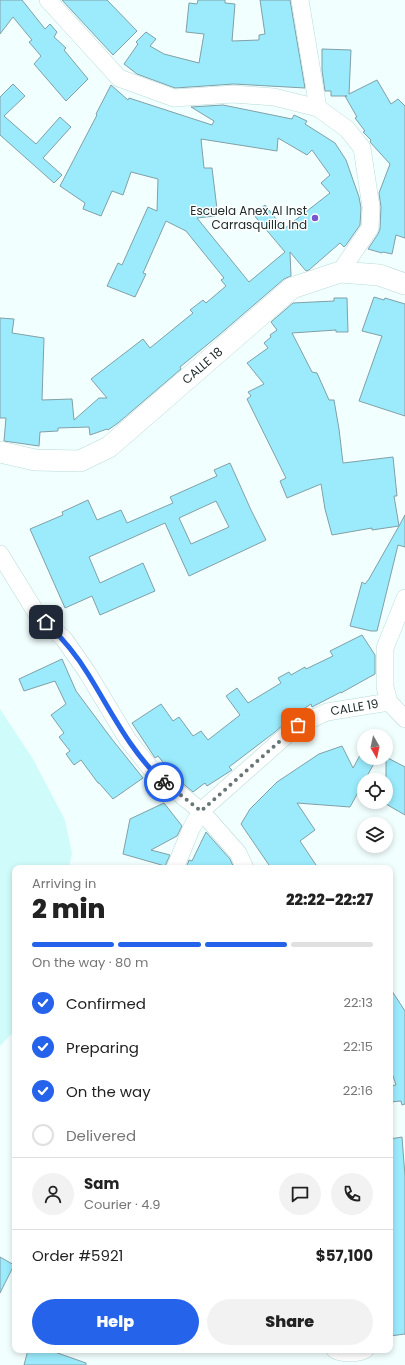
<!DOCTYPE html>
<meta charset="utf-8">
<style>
:root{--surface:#fff;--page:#f2f2f2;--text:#222;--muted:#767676;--line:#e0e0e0;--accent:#2563eb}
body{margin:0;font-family:Poppins,sans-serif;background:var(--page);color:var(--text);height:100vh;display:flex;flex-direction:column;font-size:15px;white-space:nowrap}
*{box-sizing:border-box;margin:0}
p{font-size:13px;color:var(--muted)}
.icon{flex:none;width:22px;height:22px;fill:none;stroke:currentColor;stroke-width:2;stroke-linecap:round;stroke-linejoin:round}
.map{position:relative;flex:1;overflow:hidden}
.panel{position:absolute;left:12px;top:865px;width:381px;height:488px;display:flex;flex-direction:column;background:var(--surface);border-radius:8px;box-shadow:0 2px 6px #0003}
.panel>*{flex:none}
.needle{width:26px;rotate:171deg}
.buttons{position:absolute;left:357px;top:729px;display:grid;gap:8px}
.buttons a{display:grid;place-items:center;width:36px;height:36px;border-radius:50%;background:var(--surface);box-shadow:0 2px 6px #0003;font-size:20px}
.pin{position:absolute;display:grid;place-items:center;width:34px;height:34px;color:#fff;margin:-17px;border-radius:8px;box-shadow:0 2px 6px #0006}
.courier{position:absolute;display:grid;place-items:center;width:40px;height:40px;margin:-20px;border:3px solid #2563eb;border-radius:50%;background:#fff;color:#222;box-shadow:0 1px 5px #0007}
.overview em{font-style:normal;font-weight:800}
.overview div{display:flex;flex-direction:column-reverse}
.overview{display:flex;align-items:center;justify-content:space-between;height:68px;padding:0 20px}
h1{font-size:26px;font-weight:800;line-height:30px}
.bar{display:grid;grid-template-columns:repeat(4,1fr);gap:6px 4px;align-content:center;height:48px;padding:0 20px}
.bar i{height:5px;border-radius:3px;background:var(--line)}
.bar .active{background:var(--accent)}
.bar p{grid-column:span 4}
.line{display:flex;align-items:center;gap:10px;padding:0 20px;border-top:1px solid var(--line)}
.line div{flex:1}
.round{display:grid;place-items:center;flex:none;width:42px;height:42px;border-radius:21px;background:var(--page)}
ol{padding:0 20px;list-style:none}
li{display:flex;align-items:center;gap:12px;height:44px}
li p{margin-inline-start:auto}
li .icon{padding:4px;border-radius:50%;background:var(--accent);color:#fff;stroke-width:4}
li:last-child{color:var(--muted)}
li i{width:22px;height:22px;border:2px solid var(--line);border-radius:50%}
.action{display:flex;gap:8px;margin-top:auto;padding:8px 20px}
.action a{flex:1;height:46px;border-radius:24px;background:var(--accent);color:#fff;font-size:16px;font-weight:800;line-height:46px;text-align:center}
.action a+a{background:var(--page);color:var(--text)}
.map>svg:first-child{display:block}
</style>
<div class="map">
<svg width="405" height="1365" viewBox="0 0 405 1365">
<rect width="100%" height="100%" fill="#f1fffe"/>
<!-- built -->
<path fill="#cffcfa" d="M0,709L33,759L65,820L72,853L69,868H15V1030L0,1046Z"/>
<!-- building -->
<g fill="#9bebfc" stroke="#81a0a7" fill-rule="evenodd">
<path d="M0,0H22L45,29L50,24L57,32L54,37L66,48L64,50L88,79L66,101L34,64L41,56L29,42L32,40L13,17L0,34Z"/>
<path d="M62,0H107L137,31L113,55Z"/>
<path d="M198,0H225V3L235,4L232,41L259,40V35L265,34L260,0H290L305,88L234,84L175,88L137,74L124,64L138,44L136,42L146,32L156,39L150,46L164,54L199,63L204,34L186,32L189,3L197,4Z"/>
<path d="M322,49L351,50L349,94L377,80L391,104L398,99L405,106V238L396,235L392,254L383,252L382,253L368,249L378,234L380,229L381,207L379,193L390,164L370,142L371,140L363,132L365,131L355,118L357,117L345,96H347H331V91H325L322,70Z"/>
<path d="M13,84L25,96L4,116L36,144L60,117L71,127L43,158L62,175L54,183L0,135V97Z"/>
<path d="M111,85L128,100L129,98L212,125L214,121L191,107L223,105L292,119L294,115L307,121L305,124L335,143L346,160L359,197L361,208L360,225L346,245L344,247L340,243L309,270L306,271L290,252L291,276L284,279L219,335L180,367L181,369L118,423L108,430L107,429L90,435L89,427L58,428V431L40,432L39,446L4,441L6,418H0V318L14,319L12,333L44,338L42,400L72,399L74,420L99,398H107L91,379L143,339L150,348L193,313L190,310L203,300L206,303L226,286L221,280L224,278L186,231L166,221L143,273L146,274L135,297L107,286L118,263L122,265L148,207L157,211L158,179L131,172L123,195L112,191L101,216L83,209L85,203L60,186L97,115L96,114ZM278,138L307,155L312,150L330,175L321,183L330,193L284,229L265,205L253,214L285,252L249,282L197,218L215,216L214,209H217L212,168H204L201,139L277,151Z"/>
<path d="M374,297L384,300L385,298L405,304V416L359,401L382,336L362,331Z"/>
<path d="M334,298H347L348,332H336V330L292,333L312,372L317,373L329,400H334L339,429L343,463L393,457L397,496H394L399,526L405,515V547L398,545L377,631H371L350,626L362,582L365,584L369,579L399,526L372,530V528L332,535L325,509L321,484L287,498L280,481L286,478L247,399L251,396L248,392L264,384L247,363L268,348L264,343L271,337L270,335L277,330L271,322L293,303L334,301Z"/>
<path d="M230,463L251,510L266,540L189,576L165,523L89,557L100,583L143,563L155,591L100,615L92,596L65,608L30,529L63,515L62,512L88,500L97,520L121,510L127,523L173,503L170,497L217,476L214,470ZM216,501L229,527L191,544L179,518Z"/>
<path d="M362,635L375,655V674L341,693V692L312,707L311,704L284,722L285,723L275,732L229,767L232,770L207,786L205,783L193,792L174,776L158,756L155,758L132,723L161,704L173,721L179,717L193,736L201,731L208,740L240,715L226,696L237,688L248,703L281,683L278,678L289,672L291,675L305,667L306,669L333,656L330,651Z"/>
<path d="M62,659L76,691L111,738L143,778L113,799L99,783H98L81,760L74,765L66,754L70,751L59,737L64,733L51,715L66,704L55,681L24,691L19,679Z"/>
<path d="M342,746L353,768L364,748V758H377L350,807L297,803L315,830L300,841L318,868H271L241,824L250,809L277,782L319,754Z"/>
<path d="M386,757L405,767V815L386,804Z"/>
<path d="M164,803L182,826L177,836L151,850L170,855L165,866L123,854L130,819Z"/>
<path d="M206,832L230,859L234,868H186L189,860L192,861Z"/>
<path d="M390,988L405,1011V1104L402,1105L401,1101L390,1102V1086L396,1085L390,1067Z"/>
<path d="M402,1137L405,1176V1334L390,1336V1139Z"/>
<path d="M0,1257L14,1265L0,1293Z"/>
<path d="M28,1350H49L86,1363V1365H24Z"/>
</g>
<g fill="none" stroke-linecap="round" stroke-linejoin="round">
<defs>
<g id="minor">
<path d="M48,0L119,78L174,98L233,94L274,97L318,108L347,129L362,148L371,207L370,228L340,272"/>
<path d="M300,0L318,108"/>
<path d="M0,554L37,614L64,639L87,672L128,740L155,774L201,811L238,853L245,868"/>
<path d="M405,598L385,648V687L389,702L405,719"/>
<path id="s1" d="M175,868L191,829L201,811L298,725L327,712L389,702"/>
<path d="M335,1350C344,1354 356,1354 365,1350"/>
</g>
<g id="major">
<path id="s2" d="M0,452L35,460L80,461L109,447L292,288L340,272L379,275L405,284"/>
</g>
</defs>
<!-- minor casing -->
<use href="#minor" stroke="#b9dbd9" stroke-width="18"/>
<!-- major casing -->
<use href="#major" stroke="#b9dbd9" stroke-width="22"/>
<!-- minor -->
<use href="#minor" stroke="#fff" stroke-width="17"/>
<!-- major -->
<use href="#major" stroke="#fff" stroke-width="21"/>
</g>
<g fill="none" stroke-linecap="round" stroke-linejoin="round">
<!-- done -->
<path stroke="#697676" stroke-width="4" stroke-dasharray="0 7.2" d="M164,782L201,811L298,725"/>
<!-- route -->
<path stroke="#2563eb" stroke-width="5" d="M46,622C62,638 76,654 88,674C110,709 132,755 164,782"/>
</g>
<!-- markers -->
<circle fill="#7655cf" stroke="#fff" stroke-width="1.5" cx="315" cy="218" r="4"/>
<g text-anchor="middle" stroke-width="3" stroke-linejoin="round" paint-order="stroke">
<!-- poi labels -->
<g font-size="12" fill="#202d2c" stroke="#fff" text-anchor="end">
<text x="307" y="215">Escuela Anex Al Inst<tspan x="307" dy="14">Carrasquilla Ind</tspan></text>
</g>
<!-- street labels -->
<g font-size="12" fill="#202d2c" stroke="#fff">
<text dy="4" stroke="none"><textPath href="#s2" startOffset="237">CALLE 18</textPath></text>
<text dy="4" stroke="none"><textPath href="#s1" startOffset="252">CALLE 19</textPath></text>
</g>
</g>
</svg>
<div class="buttons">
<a><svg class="needle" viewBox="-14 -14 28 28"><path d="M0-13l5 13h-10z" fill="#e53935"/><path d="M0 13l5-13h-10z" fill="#767676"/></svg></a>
<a><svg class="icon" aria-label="locate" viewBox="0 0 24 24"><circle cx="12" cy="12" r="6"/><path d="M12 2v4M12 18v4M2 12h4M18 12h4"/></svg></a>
<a><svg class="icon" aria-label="layers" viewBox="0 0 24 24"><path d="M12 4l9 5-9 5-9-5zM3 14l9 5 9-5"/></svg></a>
</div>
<div class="pin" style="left:298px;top:725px;background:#ea580c"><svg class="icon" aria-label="bag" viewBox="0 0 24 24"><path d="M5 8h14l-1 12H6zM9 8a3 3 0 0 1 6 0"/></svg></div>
<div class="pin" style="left:46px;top:622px;background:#1f2937"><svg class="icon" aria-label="home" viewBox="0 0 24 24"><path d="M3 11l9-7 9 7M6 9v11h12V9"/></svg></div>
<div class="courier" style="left:164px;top:782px"><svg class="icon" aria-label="bike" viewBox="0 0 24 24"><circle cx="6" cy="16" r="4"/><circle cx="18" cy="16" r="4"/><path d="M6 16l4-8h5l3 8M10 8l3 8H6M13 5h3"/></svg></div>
<section class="panel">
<div class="overview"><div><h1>2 min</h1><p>Arriving in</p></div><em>22:22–22:27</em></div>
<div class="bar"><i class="active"></i><i class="active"></i><i class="active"></i><i></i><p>On the way · 80 m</p></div>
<ol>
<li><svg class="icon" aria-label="check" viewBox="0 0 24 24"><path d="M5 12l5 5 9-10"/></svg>Confirmed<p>22:13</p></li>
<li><svg class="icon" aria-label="check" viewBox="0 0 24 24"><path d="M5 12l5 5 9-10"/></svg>Preparing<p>22:15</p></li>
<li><svg class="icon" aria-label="check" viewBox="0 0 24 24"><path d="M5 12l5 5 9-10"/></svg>On the way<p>22:16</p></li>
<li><i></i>Delivered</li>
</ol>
<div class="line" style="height:72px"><a class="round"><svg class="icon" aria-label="person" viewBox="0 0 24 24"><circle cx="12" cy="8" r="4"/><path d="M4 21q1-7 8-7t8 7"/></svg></a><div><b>Sam</b><p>Courier · 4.9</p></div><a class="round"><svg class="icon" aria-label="chat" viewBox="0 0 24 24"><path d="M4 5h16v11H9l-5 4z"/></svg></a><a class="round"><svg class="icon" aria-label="phone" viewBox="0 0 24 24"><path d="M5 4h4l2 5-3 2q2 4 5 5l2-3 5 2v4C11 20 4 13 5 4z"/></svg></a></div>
<div class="line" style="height:52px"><div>Order #5921</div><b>$57,100</b></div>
<div class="action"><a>Help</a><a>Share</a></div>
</section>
</div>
